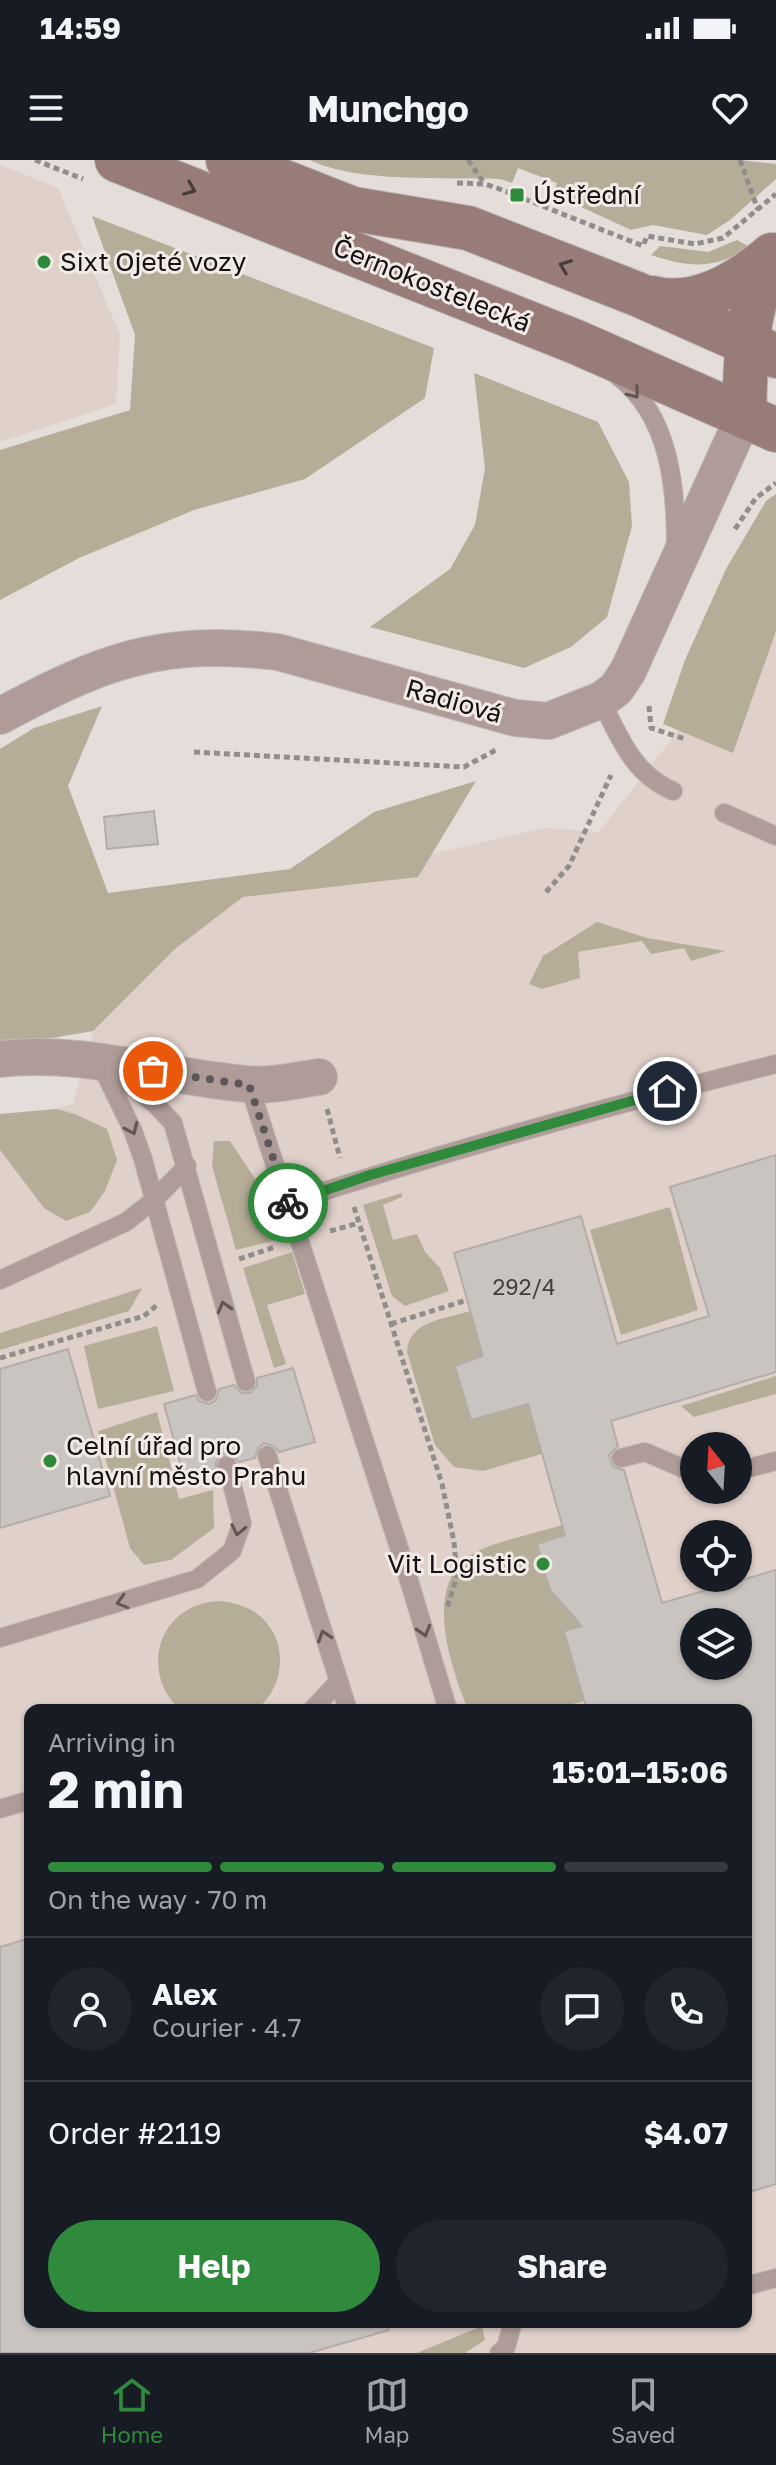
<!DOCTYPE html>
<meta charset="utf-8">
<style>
:root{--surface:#171b24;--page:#20242c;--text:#f1f3f6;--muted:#9ea1a6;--line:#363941;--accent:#2f8a3b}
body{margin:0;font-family:"Golos Text",sans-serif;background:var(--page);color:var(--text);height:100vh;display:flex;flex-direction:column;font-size:30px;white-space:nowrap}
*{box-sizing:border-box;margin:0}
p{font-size:26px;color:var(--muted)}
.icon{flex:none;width:44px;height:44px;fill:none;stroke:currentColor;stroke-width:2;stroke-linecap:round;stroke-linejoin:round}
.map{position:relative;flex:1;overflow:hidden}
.side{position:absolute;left:24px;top:1544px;width:728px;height:624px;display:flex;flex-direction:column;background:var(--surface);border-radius:16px;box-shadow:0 2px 6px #0004}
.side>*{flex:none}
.needle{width:52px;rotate:342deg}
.tools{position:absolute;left:680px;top:1272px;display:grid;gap:16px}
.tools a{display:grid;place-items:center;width:72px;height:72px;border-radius:50%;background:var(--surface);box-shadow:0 2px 6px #0004;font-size:40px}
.pin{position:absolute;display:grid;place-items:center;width:68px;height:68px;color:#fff;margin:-34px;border:4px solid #fff;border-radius:50%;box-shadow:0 2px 8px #0007}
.courier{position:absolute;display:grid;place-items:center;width:80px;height:80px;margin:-40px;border:6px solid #2f8a3b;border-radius:50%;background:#fff;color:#222;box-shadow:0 2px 10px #0007}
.overview em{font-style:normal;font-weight:700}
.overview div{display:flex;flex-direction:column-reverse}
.overview{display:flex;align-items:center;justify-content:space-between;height:136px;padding:0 24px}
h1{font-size:52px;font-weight:700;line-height:60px}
.bar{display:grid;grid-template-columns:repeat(4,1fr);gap:12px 8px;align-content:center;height:96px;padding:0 24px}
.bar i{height:10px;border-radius:6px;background:var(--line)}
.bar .active{background:var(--accent)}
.bar p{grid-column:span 4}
.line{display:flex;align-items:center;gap:20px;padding:0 24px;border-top:2px solid var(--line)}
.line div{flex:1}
.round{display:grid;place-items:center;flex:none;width:84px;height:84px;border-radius:42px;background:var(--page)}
.button{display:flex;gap:16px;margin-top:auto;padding:16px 24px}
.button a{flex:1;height:92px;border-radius:48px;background:var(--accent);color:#fff;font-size:32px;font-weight:700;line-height:92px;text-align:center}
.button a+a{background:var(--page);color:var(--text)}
.status{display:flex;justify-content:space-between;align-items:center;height:56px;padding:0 40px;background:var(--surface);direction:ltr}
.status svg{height:22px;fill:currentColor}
header{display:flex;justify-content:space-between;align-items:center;height:104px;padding:0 24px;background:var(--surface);font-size:36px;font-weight:700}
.dock{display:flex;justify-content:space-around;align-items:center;height:112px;border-top:2px solid var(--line);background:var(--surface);font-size:22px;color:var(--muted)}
.dock a{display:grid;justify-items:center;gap:4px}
.dock .active{color:var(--accent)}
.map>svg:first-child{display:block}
</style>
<div class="status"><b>14:59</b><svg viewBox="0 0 49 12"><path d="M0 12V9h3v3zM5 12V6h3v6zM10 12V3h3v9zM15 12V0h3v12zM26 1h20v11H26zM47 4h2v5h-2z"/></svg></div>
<header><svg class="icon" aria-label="menu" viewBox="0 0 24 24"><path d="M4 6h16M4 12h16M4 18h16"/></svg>Munchgo<svg class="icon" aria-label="heart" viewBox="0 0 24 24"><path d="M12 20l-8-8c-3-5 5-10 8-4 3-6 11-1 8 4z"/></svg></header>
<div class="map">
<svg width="776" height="2193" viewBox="0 0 776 2193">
<rect width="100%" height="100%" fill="#e4ddda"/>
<!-- built -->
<g fill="#dfd0c9" fill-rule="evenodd">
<path d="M0,5L58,28L120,175L116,244L0,282Z"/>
<path d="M776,380V2193H0V963L73,944L93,871L175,789L243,737L545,668L599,672L725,511ZM694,1286H738V1330H694ZM694,1374H738V1418H694ZM694,1462H738V1506H694ZM30,1550H746V2162H30Z"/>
</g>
<!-- green -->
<g fill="#b6ad98">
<path d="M310,0H740L776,4V19L730,60L707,75L653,65L631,70L553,34L557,23L518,8L512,23L500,19C448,17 355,23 310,0Z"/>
<path d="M92,56L434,188L425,238L305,319L194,350L79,398L0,440V290L130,250L135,175Z"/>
<path d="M737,80L748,86C718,111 686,107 651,95L660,86L708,92Z"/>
<path d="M474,213L598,262L629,322L632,366L607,457L571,487L524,508L370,467L450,409L475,365L485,308Z"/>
<path d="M776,334V471L733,593L663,564L685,500L726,409L766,341Z"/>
<path d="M102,546L68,626L108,733L290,709L374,652L476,621L418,717L243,737L175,789L93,871L0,887V589L34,568Z"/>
<path d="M597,762L647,778L725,791L691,801L684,788L651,794L642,781L578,792L580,818L542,829L529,824L543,796Z"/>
<path d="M56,949L75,954L107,969L117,1000L105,1031L90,1052L66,1061L44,1048L0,990V954Z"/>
<path d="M214,981H230L267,1037L284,1078L236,1090L212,1006Z"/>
<path d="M402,1033V1037L383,1045L393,1080L417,1074L425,1092L440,1108L449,1131L405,1146L392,1136L363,1045Z"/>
<path d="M670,1047L698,1150L621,1175L590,1070Z"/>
<path d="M292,1092L305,1134L267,1145L286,1204L274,1208L243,1108Z"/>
<path d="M142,1128L129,1151L0,1190V1173Z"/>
<path d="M470,1151L486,1205L466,1202L458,1208L468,1252L471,1255L528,1244L542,1294L483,1311L454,1307L435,1285L407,1192C408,1161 445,1159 470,1151Z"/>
<path d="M157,1166L174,1231L98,1249L84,1186Z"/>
<path d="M776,1216V1234L694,1257L681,1246Z"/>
<path d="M157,1252L179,1339L213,1330L214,1368L171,1400L144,1405L130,1388L98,1271Z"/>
<path d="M562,1365L567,1382L539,1389V1392L549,1428L590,1464L564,1472L584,1541L549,1550H468C450,1504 419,1418 480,1390C506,1379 536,1373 562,1365Z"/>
<path d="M220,1441C233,1443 245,1445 256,1453C289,1476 287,1526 256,1550H181C150,1525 150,1475 184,1452C196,1444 207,1442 220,1441Z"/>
<path d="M482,2166L485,2180L465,2193H417Z"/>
</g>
<!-- building -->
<g fill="#c9c4bf" stroke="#b2ada8" stroke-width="2" fill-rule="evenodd">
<path d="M154,651L158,684L107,689L104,657Z"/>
<path d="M776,995V1212L611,1261L618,1286L609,1295L613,1307L624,1310L662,1443L776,1410V2024L746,2033V1550H587L564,1471L582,1466L550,1430L537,1384L565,1375L528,1244L471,1260L455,1206L483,1196L454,1093L581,1056L617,1184L709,1156L670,1027ZM694,1462H738V1506H694Z"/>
<path d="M68,1189L110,1336L0,1368V1209Z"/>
<path d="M293,1208L315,1282L279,1292L274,1286L264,1283L258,1288L255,1298L239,1302L231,1294H223L216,1301V1309L184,1317L164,1244L196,1235L199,1241L209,1244L216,1240L219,1229L234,1225L242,1233H250L257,1226V1218Z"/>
<path d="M30,1778V2162H388L389,2170L309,2193H0V1787Z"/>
</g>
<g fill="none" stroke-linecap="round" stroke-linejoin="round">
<defs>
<g id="lane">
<path d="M618,216C670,256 676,327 676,387"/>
<path d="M601,540C619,577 633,614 673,631"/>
<path d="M724,653L776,676"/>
<path d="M101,905L133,971L143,999L207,1232"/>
<path d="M112,911L155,944L173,963L246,1222"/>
<path d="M249,925L402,1397L448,1550"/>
<path d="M287,1043C448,991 611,945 776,904"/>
<path d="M0,1120L126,1062L154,1040L187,1006"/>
<path d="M267,1295L348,1550"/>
<path d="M621,1298L645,1292L694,1313"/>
<path d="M738,1311L776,1301"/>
<path d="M0,1478L197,1419L232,1391L242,1363L227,1305"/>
<path d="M312,1550L339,1521"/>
<path d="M0,1649L30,1640"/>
<path d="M746,2126L776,2118"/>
<path d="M499,2193L506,2187L513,2162"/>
</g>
<g id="street">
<path d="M0,556C102,501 161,478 278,492L515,558L548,561L601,540L616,529L628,511L744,256"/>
<path d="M0,899C82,889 165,917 246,924C269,927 296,920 319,917"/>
</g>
<g id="secondary">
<path d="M117,0L576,182L776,270"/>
<path d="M228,0L353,49L468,68L637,134L776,196"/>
<path d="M653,138C697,149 738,123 771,96"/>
<path d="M744,256C746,195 745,151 772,95"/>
</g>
</defs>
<!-- lane casing -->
<use href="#lane" stroke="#bfb8b6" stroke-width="20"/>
<!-- street casing -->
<use href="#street" stroke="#bfb8b6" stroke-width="38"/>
<!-- secondary casing -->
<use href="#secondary" stroke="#bfb8b6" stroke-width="46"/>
<!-- path -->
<g stroke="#928d8a" stroke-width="5" stroke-dasharray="6 4" stroke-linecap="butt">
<path d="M35,0L83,19"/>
<path d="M468,0L484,23"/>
<path d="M740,0L758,50"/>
<path d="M457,23L485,24L497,28L643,86L647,76L695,84L723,78L776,34"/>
<path d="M735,369L756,338L776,323"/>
<path d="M649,546L651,568L685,579"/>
<path d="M194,592L464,607L496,590"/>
<path d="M546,732L569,706L611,615"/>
<path d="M327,949L340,998"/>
<path d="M354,1047L442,1324L454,1382L457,1416L447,1448"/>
<path d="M330,1071L359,1063"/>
<path d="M239,1099L275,1087"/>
<path d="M391,1164L467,1140"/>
<path d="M0,1198L144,1156L157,1145"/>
</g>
<!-- lane -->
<use href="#lane" stroke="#af9c99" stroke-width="18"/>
<!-- street -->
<use href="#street" stroke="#af9c99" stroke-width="36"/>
<!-- secondary -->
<use href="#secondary" stroke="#977c78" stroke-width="44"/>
</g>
<!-- one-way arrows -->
<defs><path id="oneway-chevron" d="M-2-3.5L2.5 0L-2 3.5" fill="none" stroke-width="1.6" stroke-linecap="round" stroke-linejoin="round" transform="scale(2)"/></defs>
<g stroke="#483c3a">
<use href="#oneway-chevron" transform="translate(190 29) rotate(22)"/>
<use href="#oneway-chevron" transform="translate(565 106) rotate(-159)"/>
</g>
<g stroke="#625654">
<use href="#oneway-chevron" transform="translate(634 233) rotate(51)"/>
<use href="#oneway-chevron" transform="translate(132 969) rotate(66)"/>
<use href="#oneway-chevron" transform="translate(224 1147) rotate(-106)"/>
<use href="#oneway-chevron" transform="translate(238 1370) rotate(102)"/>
<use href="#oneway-chevron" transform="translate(122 1442) rotate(164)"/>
<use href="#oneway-chevron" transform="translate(424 1471) rotate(74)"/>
<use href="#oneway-chevron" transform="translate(324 1476) rotate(-108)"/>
</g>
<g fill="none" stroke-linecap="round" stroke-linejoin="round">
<!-- done -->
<path stroke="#5d5857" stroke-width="8" stroke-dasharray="0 14.4" d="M153,911L249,925L288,1043"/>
<!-- route -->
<path stroke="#2f8a3b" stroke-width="10" d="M288,1043L370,1015L667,931"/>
</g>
<!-- markers -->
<g fill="#2f8a3b" stroke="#f2eae7" stroke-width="3">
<rect x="509" y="27" width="16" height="16" rx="4"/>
<circle cx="44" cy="102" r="8"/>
<circle cx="50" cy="1301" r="8"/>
<circle cx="543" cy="1404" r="8"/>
</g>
<g text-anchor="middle" stroke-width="6" stroke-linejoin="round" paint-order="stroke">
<!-- number labels -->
<g font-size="22" fill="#413e3c">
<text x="524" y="1135">292/4</text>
</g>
<!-- poi labels -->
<g font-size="26" fill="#141110" stroke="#f2eae7" text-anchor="start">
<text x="533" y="44">Ústřední</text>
<text x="60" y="111">Sixt Ojeté vozy</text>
<text x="66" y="1295">Celní úřad pro<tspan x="66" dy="30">hlavní město Prahu</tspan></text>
<text x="527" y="1413" text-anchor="end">Vit Logistic</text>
</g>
<!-- street labels -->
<g font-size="26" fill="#141110" stroke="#f2eae7">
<text transform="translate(432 125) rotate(22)" y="9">Černokostelecká</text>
<text transform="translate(454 541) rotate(16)" y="9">Radiová</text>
</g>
</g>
</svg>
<div class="tools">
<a><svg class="needle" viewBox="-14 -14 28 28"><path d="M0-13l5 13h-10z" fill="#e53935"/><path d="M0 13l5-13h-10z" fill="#9ea1a6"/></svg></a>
<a><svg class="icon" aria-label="locate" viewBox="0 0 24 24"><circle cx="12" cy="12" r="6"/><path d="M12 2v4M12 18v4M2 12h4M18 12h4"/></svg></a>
<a><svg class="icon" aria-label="layers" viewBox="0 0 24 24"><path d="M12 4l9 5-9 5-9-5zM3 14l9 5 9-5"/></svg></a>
</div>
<div class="pin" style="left:153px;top:911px;background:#ea580c"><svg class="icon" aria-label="bag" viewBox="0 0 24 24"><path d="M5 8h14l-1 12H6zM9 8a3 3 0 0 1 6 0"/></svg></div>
<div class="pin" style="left:667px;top:931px;background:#1f2937"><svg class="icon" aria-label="home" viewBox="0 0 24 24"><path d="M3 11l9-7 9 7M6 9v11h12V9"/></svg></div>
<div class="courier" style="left:288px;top:1043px"><svg class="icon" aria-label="bike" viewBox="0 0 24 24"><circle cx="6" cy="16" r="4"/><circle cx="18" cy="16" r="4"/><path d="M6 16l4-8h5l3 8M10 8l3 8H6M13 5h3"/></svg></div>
<section class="side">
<div class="overview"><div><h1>2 min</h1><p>Arriving in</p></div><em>15:01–15:06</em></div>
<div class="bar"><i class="active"></i><i class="active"></i><i class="active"></i><i></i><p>On the way · 70 m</p></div>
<div class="line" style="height:144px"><a class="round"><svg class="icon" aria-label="person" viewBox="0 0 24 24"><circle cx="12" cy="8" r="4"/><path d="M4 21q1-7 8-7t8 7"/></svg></a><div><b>Alex</b><p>Courier · 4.7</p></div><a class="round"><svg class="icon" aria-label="chat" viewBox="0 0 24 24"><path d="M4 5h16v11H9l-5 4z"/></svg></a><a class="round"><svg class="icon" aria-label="phone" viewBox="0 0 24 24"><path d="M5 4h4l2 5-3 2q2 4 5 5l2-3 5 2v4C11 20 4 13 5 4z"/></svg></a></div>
<div class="line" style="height:104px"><div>Order #2119</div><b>$4.07</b></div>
<div class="button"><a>Help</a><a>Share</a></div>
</section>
</div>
<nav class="dock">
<a class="active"><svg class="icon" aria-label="home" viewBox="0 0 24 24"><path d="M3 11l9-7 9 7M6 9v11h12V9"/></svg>Home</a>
<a><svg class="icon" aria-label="map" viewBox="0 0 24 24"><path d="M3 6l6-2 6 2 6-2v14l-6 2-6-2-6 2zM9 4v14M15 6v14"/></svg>Map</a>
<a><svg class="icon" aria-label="saved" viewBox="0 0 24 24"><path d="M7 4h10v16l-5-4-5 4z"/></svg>Saved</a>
</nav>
